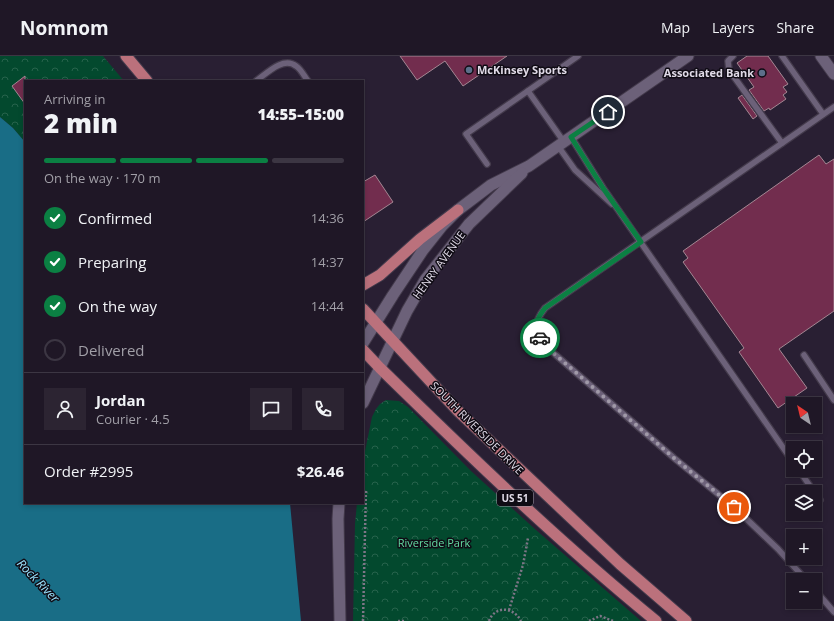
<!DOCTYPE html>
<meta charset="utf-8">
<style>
:root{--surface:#1f1726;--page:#2c2432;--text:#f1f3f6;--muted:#a19fa7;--line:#3c3643;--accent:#0b8043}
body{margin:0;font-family:"Open Sans",sans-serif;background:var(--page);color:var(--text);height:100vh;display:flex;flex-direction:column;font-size:15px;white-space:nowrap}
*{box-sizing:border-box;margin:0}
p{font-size:13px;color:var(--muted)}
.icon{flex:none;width:22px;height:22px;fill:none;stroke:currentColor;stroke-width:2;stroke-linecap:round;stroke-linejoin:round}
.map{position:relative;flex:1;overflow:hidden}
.panel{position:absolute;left:24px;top:24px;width:340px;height:424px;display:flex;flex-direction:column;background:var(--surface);border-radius:0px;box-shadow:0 2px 6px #0003,0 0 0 1px var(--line)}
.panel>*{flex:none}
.needle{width:26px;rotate:325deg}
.buttons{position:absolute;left:786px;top:341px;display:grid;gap:8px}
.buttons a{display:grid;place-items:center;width:36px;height:36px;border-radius:0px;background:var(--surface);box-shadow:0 2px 6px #0003,0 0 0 1px var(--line);font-size:20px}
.pin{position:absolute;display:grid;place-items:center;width:34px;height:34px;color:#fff;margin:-17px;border:2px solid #fff;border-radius:50%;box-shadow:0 1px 4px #0007}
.courier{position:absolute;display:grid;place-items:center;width:40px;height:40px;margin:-20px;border:3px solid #0b8043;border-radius:50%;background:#fff;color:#222;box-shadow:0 1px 5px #0007}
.head em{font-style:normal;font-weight:800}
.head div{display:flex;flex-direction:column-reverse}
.head{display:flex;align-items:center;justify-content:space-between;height:68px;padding:0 20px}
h1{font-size:26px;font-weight:800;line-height:30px}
.bar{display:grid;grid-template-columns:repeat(4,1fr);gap:6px 4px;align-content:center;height:48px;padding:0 20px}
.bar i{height:5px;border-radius:3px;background:var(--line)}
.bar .active{background:var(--accent)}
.bar p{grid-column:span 4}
.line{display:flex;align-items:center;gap:10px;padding:0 20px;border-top:1px solid var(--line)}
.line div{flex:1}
.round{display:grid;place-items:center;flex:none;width:42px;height:42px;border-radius:0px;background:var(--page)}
ol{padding:0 20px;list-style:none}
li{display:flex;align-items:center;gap:12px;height:44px}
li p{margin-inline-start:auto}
li .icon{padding:4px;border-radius:50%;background:var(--accent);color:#fff;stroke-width:4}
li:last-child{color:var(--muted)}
li i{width:22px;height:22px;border:2px solid var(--line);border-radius:50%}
header{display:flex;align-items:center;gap:24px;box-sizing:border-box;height:56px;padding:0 20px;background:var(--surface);border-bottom:1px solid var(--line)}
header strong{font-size:19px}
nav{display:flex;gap:22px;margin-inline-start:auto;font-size:14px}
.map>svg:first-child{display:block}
</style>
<header>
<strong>Nomnom</strong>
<nav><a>Map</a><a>Layers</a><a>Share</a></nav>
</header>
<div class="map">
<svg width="834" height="565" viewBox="0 0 834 565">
<defs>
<pattern id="park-crowns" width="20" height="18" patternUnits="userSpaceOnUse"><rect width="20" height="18" fill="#03492e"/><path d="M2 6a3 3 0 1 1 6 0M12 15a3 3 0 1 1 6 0" fill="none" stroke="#27634c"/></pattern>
</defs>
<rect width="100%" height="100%" fill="#291f33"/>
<!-- park -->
<g fill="url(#park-crowns)">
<path d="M0,0H103L124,25H25V86L13,72L0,61Z"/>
<path d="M386,344L399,345L408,351L471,415L536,474L641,565H353L355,468L357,447H363V405L372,361L376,353L380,348Z"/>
</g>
<!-- water -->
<path fill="#196d86" d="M0,61L13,72L25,86V447H290L301,565H0Z"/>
<!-- building -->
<g fill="#722d4e" stroke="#a48793">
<path d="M400,0H507L463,30L445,5L417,24Z"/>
<path d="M747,0H768L788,28L783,31L787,36L783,39L786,43L770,54L769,52L764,55L749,34L754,31L737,7Z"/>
<path d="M25,20V48L12,30Z"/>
<path d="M742,39L757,60L753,63L738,42Z"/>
<path d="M819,99L826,108L834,103V255L779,293L807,332L778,352L739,296L744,292L683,206L688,202L683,195Z"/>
<path d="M375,119L393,146L363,166V126Z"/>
</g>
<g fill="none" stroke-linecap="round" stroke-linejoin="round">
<defs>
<g id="service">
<path d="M733,0L728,5L729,14L782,87"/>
<path d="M782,0L823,58"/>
<path d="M256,25C266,18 283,0 296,10C301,13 304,20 308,25"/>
<path d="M528,35L564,86"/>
<path d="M571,81L603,132L793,406"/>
<path d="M558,90L575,114L612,148"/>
<path d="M487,108L466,78L578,0"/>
<path d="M804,299L834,344"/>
<path d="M799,414L814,436"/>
<path d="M815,438L820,444"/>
<path d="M806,524L778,493L734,451L674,402L550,294C537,277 530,271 545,252L834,51"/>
<path d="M815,534L834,556"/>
</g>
<path id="minor" d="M821,0L834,18"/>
<g id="tertiary">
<path d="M363,287L393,239L423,194L442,170L458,154L491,129L529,110L688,0"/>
<path d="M363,347L407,255L425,224L469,168L522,117"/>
<path d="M339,447L338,463L340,565"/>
</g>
<g id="primary">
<path d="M126,0L147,25"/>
<path d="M363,229L380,219L420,183L458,154"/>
<path d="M363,253L458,355L620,508L686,565"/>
<path d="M363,294L380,312C469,399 559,486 656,565"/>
</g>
</defs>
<!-- service casing -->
<use href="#service" stroke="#433a4b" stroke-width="8"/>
<!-- minor casing -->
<use href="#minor" stroke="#433a4b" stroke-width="13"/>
<!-- tertiary casing -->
<use href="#tertiary" stroke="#433a4b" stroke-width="13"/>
<!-- primary casing -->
<use href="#primary" stroke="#433a4b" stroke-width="13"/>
<!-- path -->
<g stroke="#7e7687" stroke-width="2.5" stroke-dasharray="2 2" stroke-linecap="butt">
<path d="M509,554L523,509L528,482"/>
<path d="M363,565L366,433"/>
<path d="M398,565H406"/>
<path d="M489,565C495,549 514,551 521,565"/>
<path d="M589,565L600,560L613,565"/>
</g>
<!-- service -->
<use href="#service" stroke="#6c6179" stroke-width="5.5"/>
<!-- minor -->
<use href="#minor" stroke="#6c6179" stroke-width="11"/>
<!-- tertiary -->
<use href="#tertiary" stroke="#6c6179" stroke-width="11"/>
<!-- primary -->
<use href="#primary" stroke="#bb717c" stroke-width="11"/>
</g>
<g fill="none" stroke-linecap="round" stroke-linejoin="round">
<!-- done -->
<path stroke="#a099a8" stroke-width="4" stroke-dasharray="0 7.2" d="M540,282L550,294L674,402L734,451"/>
<!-- route -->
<path stroke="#0b8043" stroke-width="5" d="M540,282C532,271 538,261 545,252L641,186L603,132L571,81L608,56"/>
</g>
<!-- markers -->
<g fill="#5c6f8a" stroke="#0f0b14" stroke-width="1.5">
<circle cx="469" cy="14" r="4"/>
<circle cx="762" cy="17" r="4"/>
</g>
<g text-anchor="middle" stroke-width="3" stroke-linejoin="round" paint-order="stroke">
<!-- shield labels -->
<rect fill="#0f0b14" stroke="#a19ca8" stroke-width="1" x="497" y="434" width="36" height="16" rx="3"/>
<g font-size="10" font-weight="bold" fill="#e0dae7">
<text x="515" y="446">US 51</text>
</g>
<!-- poi labels -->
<g font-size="11" font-weight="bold" fill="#e0dae7" stroke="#0f0b14" text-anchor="start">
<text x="477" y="18">McKinsey Sports</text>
<text x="754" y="21" text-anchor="end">Associated Bank</text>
</g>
<!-- street labels -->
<g font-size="11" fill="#e0dae7" stroke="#0f0b14">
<text transform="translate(439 209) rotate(-54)" y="4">HENRY AVENUE</text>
<text transform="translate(477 372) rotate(45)" y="4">SOUTH RIVERSIDE DRIVE</text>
</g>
<!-- park labels -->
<g font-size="11" fill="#63dba2" stroke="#0f0b14">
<text x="434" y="491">Riverside Park</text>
</g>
<!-- water labels -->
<g font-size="12" font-style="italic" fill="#9ae3fe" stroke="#0f0b14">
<text transform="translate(38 525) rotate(46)" y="4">Rock River</text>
</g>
</g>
</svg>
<div class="buttons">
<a><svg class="needle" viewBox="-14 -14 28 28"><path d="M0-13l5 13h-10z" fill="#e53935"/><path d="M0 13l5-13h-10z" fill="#a19fa7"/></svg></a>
<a><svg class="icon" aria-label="locate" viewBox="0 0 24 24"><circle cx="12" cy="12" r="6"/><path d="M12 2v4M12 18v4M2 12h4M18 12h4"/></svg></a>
<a><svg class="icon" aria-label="layers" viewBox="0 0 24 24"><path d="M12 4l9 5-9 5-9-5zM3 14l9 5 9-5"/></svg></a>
<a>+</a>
<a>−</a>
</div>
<div class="pin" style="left:734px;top:451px;background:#ea580c"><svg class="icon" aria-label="bag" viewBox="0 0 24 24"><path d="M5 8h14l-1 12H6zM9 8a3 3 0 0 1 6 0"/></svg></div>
<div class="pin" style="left:608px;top:56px;background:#1f2937"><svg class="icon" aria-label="home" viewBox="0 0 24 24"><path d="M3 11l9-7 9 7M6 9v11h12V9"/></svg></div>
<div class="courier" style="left:540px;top:282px"><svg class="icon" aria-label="car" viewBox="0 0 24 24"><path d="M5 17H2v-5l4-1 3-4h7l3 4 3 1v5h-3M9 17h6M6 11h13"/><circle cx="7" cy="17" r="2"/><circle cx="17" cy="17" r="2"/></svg></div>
<section class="panel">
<div class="head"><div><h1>2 min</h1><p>Arriving in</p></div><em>14:55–15:00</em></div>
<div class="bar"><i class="active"></i><i class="active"></i><i class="active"></i><i></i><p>On the way · 170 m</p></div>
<ol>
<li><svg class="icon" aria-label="check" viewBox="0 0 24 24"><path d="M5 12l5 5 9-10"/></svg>Confirmed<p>14:36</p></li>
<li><svg class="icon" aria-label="check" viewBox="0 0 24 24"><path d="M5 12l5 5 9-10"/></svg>Preparing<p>14:37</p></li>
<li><svg class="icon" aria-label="check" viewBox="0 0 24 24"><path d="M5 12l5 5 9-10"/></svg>On the way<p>14:44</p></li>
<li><i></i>Delivered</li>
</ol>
<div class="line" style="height:72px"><a class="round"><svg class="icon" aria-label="person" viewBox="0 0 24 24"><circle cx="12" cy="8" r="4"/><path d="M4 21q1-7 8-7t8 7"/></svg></a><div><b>Jordan</b><p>Courier · 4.5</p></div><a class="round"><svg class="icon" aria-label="chat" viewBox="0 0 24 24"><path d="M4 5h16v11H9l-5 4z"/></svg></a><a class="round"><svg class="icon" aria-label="phone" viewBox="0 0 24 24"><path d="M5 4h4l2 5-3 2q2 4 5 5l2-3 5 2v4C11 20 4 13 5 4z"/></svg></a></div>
<div class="line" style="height:52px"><div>Order #2995</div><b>$26.46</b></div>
</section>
</div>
